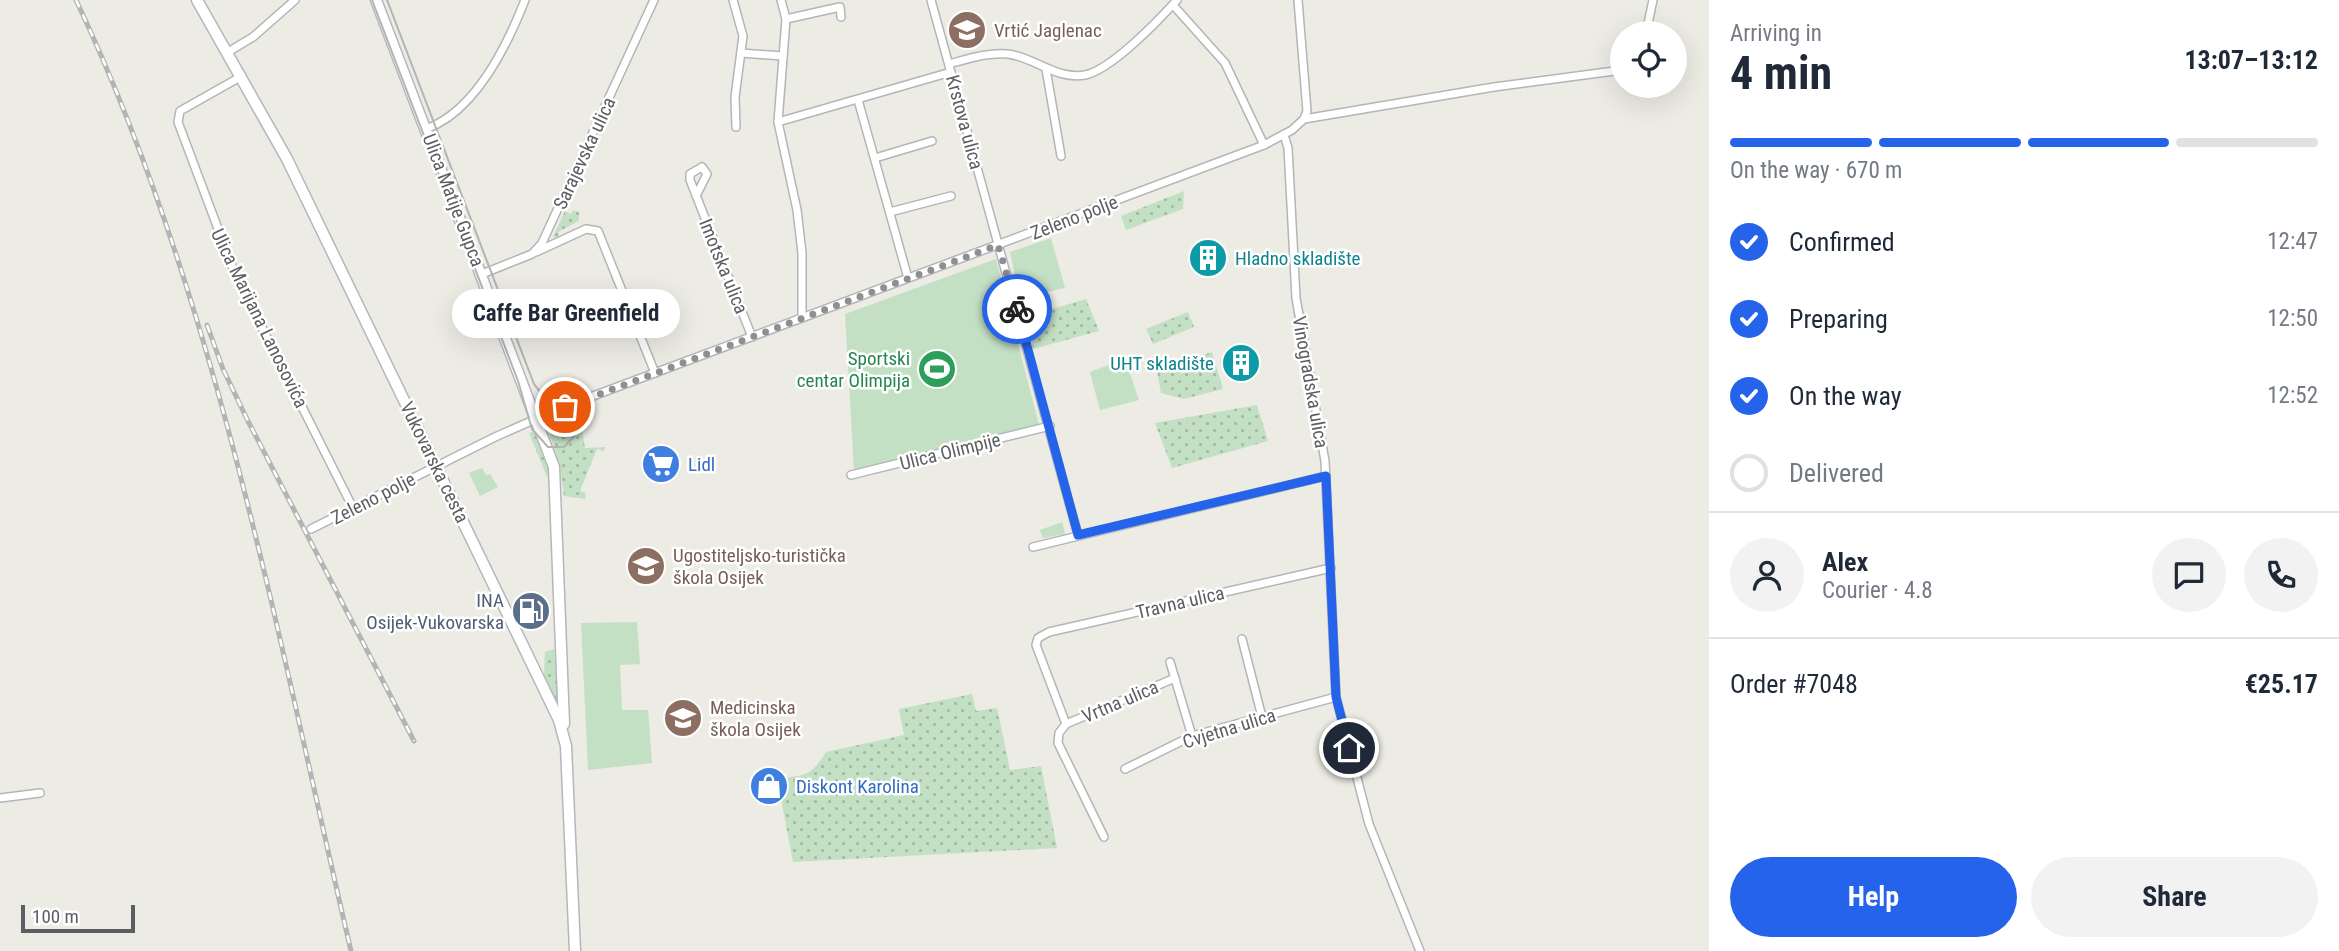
<!DOCTYPE html>
<meta charset="utf-8">
<style>
:root{--surface:#fff;--page:#f2f2f3;--text:#1f2937;--muted:#747a83;--line:#e0e1e3;--accent:#2563eb}
body{margin:0;font-family:"Roboto Condensed",sans-serif;background:var(--page);color:var(--text);height:100vh;display:flex;flex-direction:column;font-size:26px;white-space:nowrap}
*{box-sizing:border-box;margin:0}
p{font-size:23px;color:var(--muted)}
.icon{flex:none;width:38px;height:38px;fill:none;stroke:currentColor;stroke-width:2;stroke-linecap:round;stroke-linejoin:round}
.map{position:relative;flex:1;overflow:hidden}
.details{display:flex;flex-direction:column;background:var(--surface);width:630px}
.details>*{flex:none}
.tools{position:absolute;left:1610px;top:21px;display:grid;gap:14px}
.tools a{display:grid;place-items:center;width:77px;height:77px;border-radius:50%;background:var(--surface);box-shadow:0 7px 28px #0002;font-size:35px}
.scale{position:absolute;left:21px;bottom:18px;width:114px;box-sizing:border-box;padding-left:7px;border:4px solid #5c5e62;border-top:0;font-size:19px;line-height:24px;white-space:nowrap;color:#5c5e62;-webkit-text-stroke:5px #fff;paint-order:stroke}
.pin{position:absolute;display:grid;place-items:center;width:60px;height:60px;color:#fff;margin:-30px;border:4px solid #fff;border-radius:50%;box-shadow:0 2px 7px #0007}
.courier{position:absolute;display:grid;place-items:center;width:70px;height:70px;margin:-35px;border:5px solid #2563eb;border-radius:50%;background:#fff;color:#222;box-shadow:0 2px 9px #0007}
.bubble{position:absolute;height:49px;border-radius:24px;background:var(--surface);box-shadow:0 7px 28px #0002;font-size:23px;font-weight:700;line-height:49px;text-align:center}
.headline em{font-style:normal;font-weight:700}
.headline div{display:flex;flex-direction:column-reverse}
.headline{display:flex;align-items:center;justify-content:space-between;height:119px;padding:0 21px}
h1{font-size:46px;font-weight:700;line-height:52px}
.bar{display:grid;grid-template-columns:repeat(4,1fr);gap:10px 7px;align-content:center;height:84px;padding:0 21px}
.bar i{height:9px;border-radius:5px;background:var(--line)}
.bar .selected{background:var(--accent)}
.bar p{grid-column:span 4}
.line{display:flex;align-items:center;gap:18px;padding:0 21px;border-top:2px solid var(--line)}
.line div{flex:1}
.round{display:grid;place-items:center;flex:none;width:74px;height:74px;border-radius:37px;background:var(--page)}
ol{padding:0 21px;list-style:none}
li{display:flex;align-items:center;gap:21px;height:77px}
li p{margin-inline-start:auto}
li .icon{padding:7px;border-radius:50%;background:var(--accent);color:#fff;stroke-width:4}
li:last-child{color:var(--muted)}
li i{width:38px;height:38px;border:4px solid var(--line);border-radius:50%}
.button{display:flex;gap:14px;margin-top:auto;padding:14px 21px}
.button a{flex:1;height:80px;border-radius:42px;background:var(--accent);color:#fff;font-size:28px;font-weight:700;line-height:80px;text-align:center}
.button a+a{background:var(--page);color:var(--text)}
main{display:flex;flex:1;min-height:0}
.map>svg:first-child{display:block}
</style>
<main>
<div class="map">
<svg width="1709" height="951" viewBox="0 0 1709 951">
<defs>
<pattern id="grass-dots" width="8" height="8" patternUnits="userSpaceOnUse" patternTransform="scale(1.75)"><rect width="8" height="8" fill="#c3e0c4"/><path d="M2 2h.1M6 6h.1" fill="none" stroke="#a2b9a3" stroke-width="1.8" stroke-linecap="round"/></pattern>
</defs>
<rect width="100%" height="100%" fill="#ecebe4"/>
<!-- grass -->
<g fill="url(#grass-dots)">
<path d="M1184,191L1183,209L1126,230L1121,216Z"/>
<path d="M573,210L579,212V221L558,232L559,237H553L565,211L571,214Z"/>
<path d="M1086,299L1099,331L1033,349L1024,317Z"/>
<path d="M1188,312L1194,327L1153,344L1146,329Z"/>
<path d="M1212,352L1223,389L1184,399L1161,393L1157,371Z"/>
<path d="M1257,405L1268,441L1172,468L1155,423Z"/>
<path d="M580,406L584,409L579,411L580,419H586L587,422L581,423L585,448L606,447L603,451L597,449L580,491L586,493L585,499L564,496L560,466L548,429L552,416Z"/>
<path d="M534,431L540,436L550,475L547,477L529,433Z"/>
<path d="M554,649L558,705L544,676L545,652Z"/>
<path d="M972,694L976,711L997,708L1010,770L1041,766L1057,848L793,862L777,778C804,776 811,777 826,752L904,735L899,709Z"/>
</g>
<!-- green -->
<g fill="#c3e0c4">
<path d="M1051,238L1065,288L1020,298L1010,252Z"/>
<path d="M996,259L1039,425L854,470L845,314Z"/>
<path d="M1125,359L1139,400L1100,410L1090,372Z"/>
<path d="M482,468L486,475L490,474L498,487L480,496L469,473Z"/>
<path d="M1062,522L1065,534L1043,538L1040,530Z"/>
<path d="M637,622L640,664L620,665L622,710H648L652,763L588,770L581,623Z"/>
</g>
<g fill="none" stroke-linecap="round" stroke-linejoin="round">
<defs>
<g id="street">
<path d="M733,0L743,36L735,97L736,127"/>
<path d="M781,0L786,19L778,122L797,210L802,253V318"/>
<path d="M931,0L1078,535"/>
<path d="M1298,0L1307,111L1304,119"/>
<path d="M1173,5L1225,63L1264,145"/>
<path d="M786,19L840,7L841,17"/>
<path d="M1646,33L1653,0"/>
<path d="M228,52L253,37L295,0"/>
<path d="M741,53L783,56"/>
<path d="M949,64C968,59 988,52 1008,54C1034,57 1056,80 1085,75C1111,70 1159,20 1177,0"/>
<path d="M1046,69L1061,156"/>
<path d="M242,76L180,111L178,122L235,274L353,508"/>
<path d="M858,100L908,278"/>
<path d="M778,122L951,72"/>
<path d="M426,129C476,111 507,46 525,0"/>
<path d="M1284,135L1288,148L1296,298L1325,461L1336,697L1369,824L1420,951"/>
<path d="M875,158L932,141"/>
<path d="M696,196L707,174L702,167L690,174V180L752,337"/>
<path d="M890,212L951,196"/>
<path d="M536,252L586,229L598,231L655,373"/>
<path d="M482,274L532,254L542,243L654,0"/>
<path d="M851,475L1050,426"/>
<path d="M311,529L495,437L561,408L1264,145L1292,130L1304,119L1494,87L1622,70"/>
<path d="M1033,547L1326,476"/>
<path d="M1242,639L1262,717"/>
<path d="M1170,662L1192,736"/>
<path d="M1066,724L1175,678"/>
<path d="M1125,769L1192,736L1336,697"/>
<path d="M0,798L40,793"/>
<path d="M1104,837L1058,743L1059,733L1066,724L1036,645L1038,638L1049,632L1331,568"/>
</g>
<g id="secondary">
<path d="M197,0L287,159L559,720L566,746L575,951"/>
<path d="M376,0L554,467L564,724"/>
</g>
</defs>
<!-- street casing -->
<use href="#street" stroke="#b4b5b9" stroke-width="10"/>
<!-- secondary casing -->
<use href="#secondary" stroke="#b5b7bc" stroke-width="13"/>
<!-- street -->
<use href="#street" stroke="#fff" stroke-width="7"/>
<!-- secondary -->
<use href="#secondary" stroke="#fff" stroke-width="10"/>
<!-- tram -->
<path stroke="#b3b4b4" stroke-width="2" d="M372,0L518,381L532,429L548,447H564L578,432L576,417C564,402 545,402 534,384L387,0"/>
<defs>
<g id="rail">
<path d="M76,0C217,299 276,631 351,951"/>
<path d="M207,325L223,369L248,421L414,741"/>
</g>
</defs>
<!-- rail casing -->
<use href="#rail" stroke="#b3b4b4" stroke-width="5"/>
<!-- rail -->
<use href="#rail" stroke="#fff" stroke-width="2.5" stroke-dasharray="8" stroke-linecap="butt"/>
</g>
<g fill="none" stroke-linecap="round" stroke-linejoin="round">
<!-- done -->
<path stroke="#8e8f90" stroke-width="7" stroke-dasharray="0 12.6" d="M565,407L998,245L1017,309"/>
<!-- route -->
<path stroke="#2563eb" stroke-width="9" d="M1017,309L1078,535L1326,476L1336,697L1349,748"/>
</g>
<!-- icons -->
<defs>
<symbol id="school-disc" viewBox="-11 -11 22 22"><circle r="9.5" fill="#8d6e63" stroke="#fff"/><path d="M0-5L7-2L0 1L-7-2ZM-4 1L0 2.5L4 1V4Q0 6-4 4Z" fill="#fff"/></symbol>
<symbol id="building-disc" viewBox="-11 -11 22 22"><circle r="9.5" fill="#0f9aa8" stroke="#fff"/><path d="M-4-6H4V6H1V3H-1V6H-4ZM-2.5-4.3h1.7v1.8h-1.7ZM.8-4.3h1.7v1.8H.8ZM-2.5-1h1.7V.8h-1.7ZM.8-1h1.7V.8H.8Z" fill="#fff"/></symbol>
<symbol id="stadium-disc" viewBox="-11 -11 22 22"><circle r="9.5" fill="#2e9e5b" stroke="#fff"/><path d="M0-5a6.5 5 0 1 0 0 10a6.5 5 0 1 0 0-10ZM-3.5-1.8h7v3.6h-7Z" fill="#fff"/></symbol>
<symbol id="supermarket-disc" viewBox="-11 -11 22 22"><circle r="9.5" fill="#3f7fe0" stroke="#fff"/><path d="M-6-5.5h2.5l.6 2H6L4.5 2H-2.5L-4.4-4H-6ZM-1.5 3.2a1.3 1.3 0 1 0 .1 0ZM3 3.2a1.3 1.3 0 1 0 .1 0Z" fill="#fff"/></symbol>
<symbol id="fuel-disc" viewBox="-11 -11 22 22"><circle r="9.5" fill="#5c6f8a" stroke="#fff"/><path d="M-5.5-6h7V0h2V4h1.3V-2.5L3-4.5l.8-.8L6-3V5H2.5V1h-1V6h-7ZM-4.2-4.7v3.2H.2V-4.7Z" fill="#fff"/></symbol>
<symbol id="shop-disc" viewBox="-11 -11 22 22"><circle r="9.5" fill="#3f7fe0" stroke="#fff"/><path d="M-5-2.5h2.3a2.7 3.5 0 0 1 5.4 0H5L5.5 6h-11ZM-1.5-2.5h3a1.5 2.3 0 0 0-3 0Z" fill="#fff"/></symbol>
</defs>
<g fill-rule="evenodd">
<use href="#school-disc" x="945" y="8" width="44" height="44"/>
<use href="#building-disc" x="1186" y="236" width="44" height="44"/>
<use href="#building-disc" x="1219" y="341" width="44" height="44"/>
<use href="#stadium-disc" x="915" y="347" width="44" height="44"/>
<use href="#supermarket-disc" x="639" y="442" width="44" height="44"/>
<use href="#school-disc" x="624" y="544" width="44" height="44"/>
<use href="#fuel-disc" x="509" y="589" width="44" height="44"/>
<use href="#school-disc" x="661" y="696" width="44" height="44"/>
<use href="#shop-disc" x="747" y="764" width="44" height="44"/>
</g>
<g text-anchor="middle" stroke-width="5" stroke-linejoin="round" paint-order="stroke">
<!-- education labels -->
<g font-size="19" fill="#785e54" stroke="#fff" text-anchor="start">
<text x="994" y="37">Vrtić Jaglenac</text>
<text x="673" y="562">Ugostiteljsko-turistička<tspan x="673" dy="22">škola Osijek</tspan></text>
<text x="710" y="714">Medicinska<tspan x="710" dy="22">škola Osijek</tspan></text>
</g>
<!-- street labels -->
<g font-size="19" fill="#5c5e62" stroke="#fff">
<text transform="translate(965 122) rotate(75)" y="7">Krstova ulica</text>
<text transform="translate(584 153) rotate(-65)" y="7">Sarajevska ulica</text>
<text transform="translate(454 200) rotate(69)" y="7">Ulica Matije Gupca</text>
<text transform="translate(1074 217) rotate(-21)" y="7">Zeleno polje</text>
<text transform="translate(724 266) rotate(68)" y="7">Imotska ulica</text>
<text transform="translate(260 318) rotate(64)" y="7">Ulica Marijana Lanosovića</text>
<text transform="translate(1311 382) rotate(80)" y="7">Vinogradska ulica</text>
<text transform="translate(950 451) rotate(-14)" y="7">Ulica Olimpije</text>
<text transform="translate(435 462) rotate(64)" y="7">Vukovarska cesta</text>
<text transform="translate(373 498) rotate(-27)" y="7">Zeleno polje</text>
<text transform="translate(1180 602) rotate(-13)" y="7">Travna ulica</text>
<text transform="translate(1120 701) rotate(-23)" y="7">Vrtna ulica</text>
<text transform="translate(1229 728) rotate(-17)" y="7">Cvjetna ulica</text>
</g>
<!-- culture labels -->
<g font-size="19" fill="#0d838f" stroke="#fff" text-anchor="start">
<text x="1235" y="265">Hladno skladište</text>
<text x="1214" y="370" text-anchor="end">UHT skladište</text>
</g>
<!-- leisure labels -->
<g font-size="19" fill="#27864d" stroke="#fff" text-anchor="end">
<text x="910" y="365">Sportski<tspan x="910" dy="22">centar Olimpija</tspan></text>
</g>
<!-- shop labels -->
<g font-size="19" fill="#366cbe" stroke="#fff" text-anchor="start">
<text x="688" y="471">Lidl</text>
<text x="796" y="793">Diskont Karolina</text>
</g>
<!-- service labels -->
<g font-size="19" fill="#4e5e75" stroke="#fff" text-anchor="end">
<text x="504" y="607">INA<tspan x="504" dy="22">Osijek-Vukovarska</tspan></text>
</g>
</g>
</svg>
<div class="tools">
<a><svg class="icon" aria-label="locate" viewBox="0 0 24 24"><circle cx="12" cy="12" r="6"/><path d="M12 2v4M12 18v4M2 12h4M18 12h4"/></svg></a>
</div>
<div class="scale">100 m</div>
<div class="pin" style="left:565px;top:407px;background:#ea580c"><svg class="icon" aria-label="bag" viewBox="0 0 24 24"><path d="M5 8h14l-1 12H6zM9 8a3 3 0 0 1 6 0"/></svg></div>
<div class="pin" style="left:1349px;top:748px;background:#1f2937"><svg class="icon" aria-label="home" viewBox="0 0 24 24"><path d="M3 11l9-7 9 7M6 9v11h12V9"/></svg></div>
<div class="courier" style="left:1017px;top:309px"><svg class="icon" aria-label="bike" viewBox="0 0 24 24"><circle cx="6" cy="16" r="4"/><circle cx="18" cy="16" r="4"/><path d="M6 16l4-8h5l3 8M10 8l3 8H6M13 5h3"/></svg></div>
<div class="bubble" style="left:452px;top:289px;width:228px">Caffe Bar Greenfield</div>
</div>
<section class="details">
<div class="headline"><div><h1>4 min</h1><p>Arriving in</p></div><em>13:07–13:12</em></div>
<div class="bar"><i class="selected"></i><i class="selected"></i><i class="selected"></i><i></i><p>On the way · 670 m</p></div>
<ol>
<li><svg class="icon" aria-label="check" viewBox="0 0 24 24"><path d="M5 12l5 5 9-10"/></svg>Confirmed<p>12:47</p></li>
<li><svg class="icon" aria-label="check" viewBox="0 0 24 24"><path d="M5 12l5 5 9-10"/></svg>Preparing<p>12:50</p></li>
<li><svg class="icon" aria-label="check" viewBox="0 0 24 24"><path d="M5 12l5 5 9-10"/></svg>On the way<p>12:52</p></li>
<li><i></i>Delivered</li>
</ol>
<div class="line" style="height:126px"><a class="round"><svg class="icon" aria-label="person" viewBox="0 0 24 24"><circle cx="12" cy="8" r="4"/><path d="M4 21q1-7 8-7t8 7"/></svg></a><div><b>Alex</b><p>Courier · 4.8</p></div><a class="round"><svg class="icon" aria-label="chat" viewBox="0 0 24 24"><path d="M4 5h16v11H9l-5 4z"/></svg></a><a class="round"><svg class="icon" aria-label="phone" viewBox="0 0 24 24"><path d="M5 4h4l2 5-3 2q2 4 5 5l2-3 5 2v4C11 20 4 13 5 4z"/></svg></a></div>
<div class="line" style="height:91px"><div>Order #7048</div><b>€25.17</b></div>
<div class="button"><a>Help</a><a>Share</a></div>
</section>
</main>
